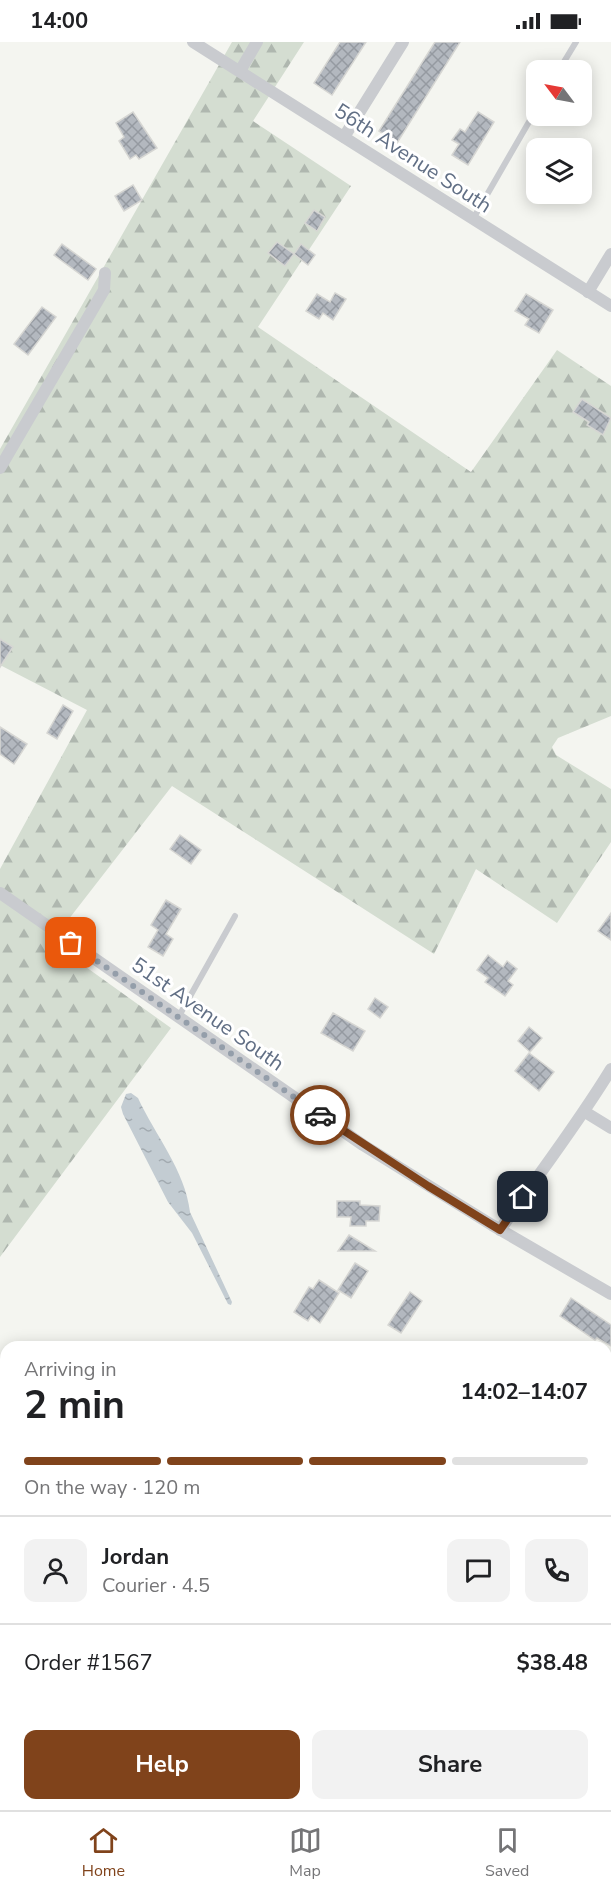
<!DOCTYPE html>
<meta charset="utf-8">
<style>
:root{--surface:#fff;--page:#f2f2f2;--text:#202124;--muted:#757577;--line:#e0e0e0;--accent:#80431b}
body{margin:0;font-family:"Nunito Sans",sans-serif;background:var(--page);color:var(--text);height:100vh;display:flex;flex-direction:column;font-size:22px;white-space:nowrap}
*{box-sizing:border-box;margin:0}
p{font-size:20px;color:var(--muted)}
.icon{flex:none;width:33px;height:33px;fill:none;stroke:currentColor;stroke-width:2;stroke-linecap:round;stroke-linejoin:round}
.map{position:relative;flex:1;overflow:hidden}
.side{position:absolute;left:0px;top:1299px;width:612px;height:470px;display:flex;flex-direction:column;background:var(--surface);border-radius:18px 18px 0 0;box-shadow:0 3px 15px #0003}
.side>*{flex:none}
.needle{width:39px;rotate:302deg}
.fabs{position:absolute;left:526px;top:18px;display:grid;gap:12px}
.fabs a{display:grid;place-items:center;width:66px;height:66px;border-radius:12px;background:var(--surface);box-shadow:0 3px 15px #0003;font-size:30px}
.pin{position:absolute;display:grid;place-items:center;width:51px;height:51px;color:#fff;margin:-26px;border-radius:12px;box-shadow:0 3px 9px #0006}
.courier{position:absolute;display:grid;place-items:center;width:60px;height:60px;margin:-30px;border:4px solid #80431b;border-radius:50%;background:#fff;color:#222;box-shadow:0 2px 8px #0007}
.head em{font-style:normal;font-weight:700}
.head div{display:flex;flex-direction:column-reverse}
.head{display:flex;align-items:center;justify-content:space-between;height:102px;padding:0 24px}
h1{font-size:39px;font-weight:700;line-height:45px}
.bar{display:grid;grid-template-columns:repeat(4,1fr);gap:9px 6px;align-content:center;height:72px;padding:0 24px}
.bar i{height:8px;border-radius:4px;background:var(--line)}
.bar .on{background:var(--accent)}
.bar p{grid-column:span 4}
.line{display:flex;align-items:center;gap:15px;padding:0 24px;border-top:2px solid var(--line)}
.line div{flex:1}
.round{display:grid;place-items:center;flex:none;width:63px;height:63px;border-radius:12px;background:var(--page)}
.primary-button{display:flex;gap:12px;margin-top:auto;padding:12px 24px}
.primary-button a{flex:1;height:69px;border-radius:12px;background:var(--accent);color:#fff;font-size:24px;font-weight:700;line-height:69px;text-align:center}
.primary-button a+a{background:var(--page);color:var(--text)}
.status{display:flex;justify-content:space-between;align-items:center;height:42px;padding:0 30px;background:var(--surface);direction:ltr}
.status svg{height:16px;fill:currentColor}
.menu{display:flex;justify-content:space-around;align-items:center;height:84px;border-top:2px solid var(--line);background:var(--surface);font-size:16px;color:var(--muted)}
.menu a{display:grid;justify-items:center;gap:3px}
.menu .on{color:var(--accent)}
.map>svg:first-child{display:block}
</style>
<div class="status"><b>14:00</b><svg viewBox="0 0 49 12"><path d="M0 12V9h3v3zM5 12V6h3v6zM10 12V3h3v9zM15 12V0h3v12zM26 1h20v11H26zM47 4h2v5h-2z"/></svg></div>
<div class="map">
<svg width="611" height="1768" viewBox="0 0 611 1768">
<defs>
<pattern id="forest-firs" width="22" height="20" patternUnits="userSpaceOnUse" patternTransform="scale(1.5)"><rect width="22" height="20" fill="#d4ddd1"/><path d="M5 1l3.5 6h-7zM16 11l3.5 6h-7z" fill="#afb7af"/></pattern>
<pattern id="water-ripples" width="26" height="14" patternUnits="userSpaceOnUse" patternTransform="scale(1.5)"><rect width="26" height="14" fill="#c3ccd2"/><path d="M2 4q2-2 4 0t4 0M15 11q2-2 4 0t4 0" fill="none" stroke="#a2aab0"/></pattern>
<pattern id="building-cross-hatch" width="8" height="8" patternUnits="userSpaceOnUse" patternTransform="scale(1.5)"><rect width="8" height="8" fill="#b3b8bf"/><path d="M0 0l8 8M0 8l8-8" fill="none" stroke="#959aa1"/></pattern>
</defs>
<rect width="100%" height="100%" fill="#f4f5f0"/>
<!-- forest -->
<g fill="url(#forest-firs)">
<path d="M232,0H304L253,79L351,144L258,285L471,430L557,308L611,344V674L558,696L552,705L556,713L611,747V800L557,881L476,827L434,912L172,744L51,900L171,986L0,1215V827L87,668L0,623V407Z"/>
<path d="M6,1567V1762H189L196,1768H0V1570Z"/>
<path d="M606,1643L611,1644V1768H423L425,1762H606Z"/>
</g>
<!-- water -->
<path fill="url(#water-ripples)" d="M131,1051L138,1056C155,1093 185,1128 190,1170L232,1260L231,1263L228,1262L192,1191L168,1160L123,1072L121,1065L126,1052Z"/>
<!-- building -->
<g fill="url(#building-cross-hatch)" stroke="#d6d6d3" stroke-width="1.5">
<path d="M340,0H366L332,53L314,41Z"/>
<path d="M435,0H460L397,101L379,89Z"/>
<path d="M133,70L157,106L139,117L136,113L130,117L119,99L124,95L116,81Z"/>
<path d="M478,70L494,80L468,123L452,113L459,102L452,98L460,87L465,90Z"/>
<path d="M133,143L142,158L124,169L115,154Z"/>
<path d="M314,168L325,175L317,189L305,181Z"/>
<path d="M277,200L294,212L285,224L268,211Z"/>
<path d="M62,202L96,227L88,238L54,213Z"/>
<path d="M301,202L315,213L308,223L294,212Z"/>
<path d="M335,251L346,257L333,278L323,271L319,277L306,269L317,252L330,260Z"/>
<path d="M526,252L553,268L539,291L525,283L529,277L515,269Z"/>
<path d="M42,265L56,275L28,313L14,302Z"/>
<path d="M582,357L611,376L603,393L587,383L589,380L573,370Z"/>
<path d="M0,597L13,605L0,625Z"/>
<path d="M63,663L73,669L57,697L47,691Z"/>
<path d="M0,685L27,702L14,722L0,712Z"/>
<path d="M180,793L201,808L191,822L170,807Z"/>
<path d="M166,858L181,867L166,892L173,897L163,914L148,905L158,888L151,883Z"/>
<path d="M611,871V898L598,889Z"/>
<path d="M488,913L503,925L507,919L517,927L508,939L513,943L505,954L485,940L488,936L477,928Z"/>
<path d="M375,956L388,965L380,976L368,967Z"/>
<path d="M333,971L365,989L353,1009L321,991Z"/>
<path d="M529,985L542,996L530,1010L518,999Z"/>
<path d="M529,1011L554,1030L539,1049L515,1029Z"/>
<path d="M337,1159H360V1163L380,1164L379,1179H366V1184H350L351,1175H337Z"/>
<path d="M349,1193L375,1209H338Z"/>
<path d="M355,1221L368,1229L351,1256L338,1248Z"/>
<path d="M319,1238L339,1251L320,1281L311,1274L308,1279L294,1270L309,1245L313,1247Z"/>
<path d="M410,1250L422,1259L401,1291L388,1283Z"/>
<path d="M571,1256L611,1283V1304L597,1296L595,1298L560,1274Z"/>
</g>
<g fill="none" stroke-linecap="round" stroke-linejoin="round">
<defs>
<g id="secondary">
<path d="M606,1422L611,1423"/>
<path d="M0,1424H6"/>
</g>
</defs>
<!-- secondary casing -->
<use href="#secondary" stroke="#b8bcc2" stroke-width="20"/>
<!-- lane -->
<g stroke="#c9cbcf" stroke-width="6">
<path d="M559,28L576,0"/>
<path d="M473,177L537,66"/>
<path d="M179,974L235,874"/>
<path d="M286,1768L290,1762"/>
</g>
<!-- street -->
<g stroke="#c9cbcf" stroke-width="12">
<path d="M193,0L611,264"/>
<path d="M240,29L257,0"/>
<path d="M344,95L403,0"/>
<path d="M588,250L611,212"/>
<path d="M0,426L104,248L105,231"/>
<path d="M0,851L363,1103L492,1183L611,1252"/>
<path d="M585,1070L611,1086"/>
<path d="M500,1188C537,1134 577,1083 611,1027"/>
</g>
<!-- secondary -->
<use href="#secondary" stroke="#fff" stroke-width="18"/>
</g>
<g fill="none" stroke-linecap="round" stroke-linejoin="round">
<!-- done -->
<path stroke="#949eaa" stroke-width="6" stroke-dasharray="0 10.8" d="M71,901L320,1073"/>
<!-- route -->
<path stroke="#80431b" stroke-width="8" d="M320,1073L428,1144L500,1188L523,1155"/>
</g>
<g text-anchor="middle" stroke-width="6" stroke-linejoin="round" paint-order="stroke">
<!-- street labels -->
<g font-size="21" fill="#616f85" stroke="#fff">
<text transform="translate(413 116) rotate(33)" y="7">56th Avenue South</text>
<text transform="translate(208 972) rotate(35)" y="7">51st Avenue South</text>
</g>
</g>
</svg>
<div class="fabs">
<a><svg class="needle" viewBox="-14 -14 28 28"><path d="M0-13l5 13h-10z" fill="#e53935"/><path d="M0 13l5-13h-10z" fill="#757577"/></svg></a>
<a><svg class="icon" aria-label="layers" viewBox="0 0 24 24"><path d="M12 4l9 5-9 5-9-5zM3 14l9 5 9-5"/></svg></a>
</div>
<div class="pin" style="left:71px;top:901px;background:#ea580c"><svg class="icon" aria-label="bag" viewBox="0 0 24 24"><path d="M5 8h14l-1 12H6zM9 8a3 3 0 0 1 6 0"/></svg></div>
<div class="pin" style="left:523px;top:1155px;background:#1f2937"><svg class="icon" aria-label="home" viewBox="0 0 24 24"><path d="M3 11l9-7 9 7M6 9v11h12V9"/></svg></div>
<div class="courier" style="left:320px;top:1073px"><svg class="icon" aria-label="car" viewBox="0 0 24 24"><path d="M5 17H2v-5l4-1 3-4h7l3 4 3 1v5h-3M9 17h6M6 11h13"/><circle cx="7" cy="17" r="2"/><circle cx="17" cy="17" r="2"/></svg></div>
<section class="side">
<div class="head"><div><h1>2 min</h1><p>Arriving in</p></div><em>14:02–14:07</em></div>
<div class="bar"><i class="on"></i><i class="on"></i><i class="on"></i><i></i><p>On the way · 120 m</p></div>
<div class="line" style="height:108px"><a class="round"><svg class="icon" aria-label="person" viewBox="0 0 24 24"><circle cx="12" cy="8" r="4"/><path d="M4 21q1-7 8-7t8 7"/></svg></a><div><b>Jordan</b><p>Courier · 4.5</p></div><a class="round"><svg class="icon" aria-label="chat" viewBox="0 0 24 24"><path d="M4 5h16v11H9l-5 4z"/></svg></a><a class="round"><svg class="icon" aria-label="phone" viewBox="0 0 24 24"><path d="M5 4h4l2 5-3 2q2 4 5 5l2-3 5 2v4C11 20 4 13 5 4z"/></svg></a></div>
<div class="line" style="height:78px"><div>Order #1567</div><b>$38.48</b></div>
<div class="primary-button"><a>Help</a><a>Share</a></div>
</section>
</div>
<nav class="menu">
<a class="on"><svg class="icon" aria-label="home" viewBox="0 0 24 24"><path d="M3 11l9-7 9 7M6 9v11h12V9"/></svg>Home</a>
<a><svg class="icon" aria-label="map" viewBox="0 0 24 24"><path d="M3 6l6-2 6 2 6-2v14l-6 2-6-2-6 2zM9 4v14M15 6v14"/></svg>Map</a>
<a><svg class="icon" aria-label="saved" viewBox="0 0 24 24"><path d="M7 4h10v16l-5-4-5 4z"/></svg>Saved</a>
</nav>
